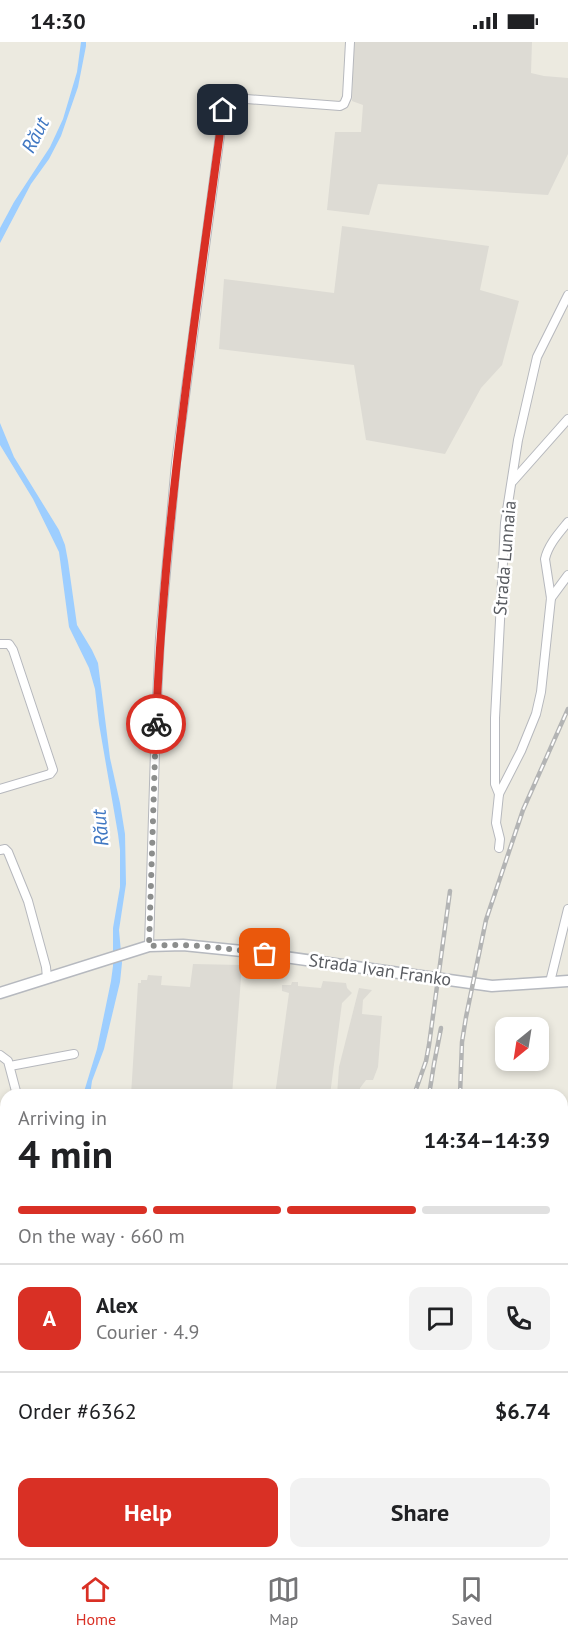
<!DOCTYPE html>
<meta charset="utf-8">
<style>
:root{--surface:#fff;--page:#f2f2f2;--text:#202124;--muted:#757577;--line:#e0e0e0;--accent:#d93025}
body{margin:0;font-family:"PT Sans",sans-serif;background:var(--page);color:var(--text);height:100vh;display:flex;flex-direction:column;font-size:22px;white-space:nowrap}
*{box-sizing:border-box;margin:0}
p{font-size:20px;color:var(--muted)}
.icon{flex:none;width:33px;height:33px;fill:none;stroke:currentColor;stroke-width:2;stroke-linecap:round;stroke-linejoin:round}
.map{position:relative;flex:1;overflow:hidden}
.details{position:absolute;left:0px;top:1047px;width:568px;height:470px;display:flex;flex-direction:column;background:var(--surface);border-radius:18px 18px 0 0;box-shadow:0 3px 9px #0003}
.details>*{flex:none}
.needle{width:39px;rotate:210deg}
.controls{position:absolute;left:495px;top:975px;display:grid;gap:12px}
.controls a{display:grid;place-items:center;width:54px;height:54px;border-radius:12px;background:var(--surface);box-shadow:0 3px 9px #0003;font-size:30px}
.pin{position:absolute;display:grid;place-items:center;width:51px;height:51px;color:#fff;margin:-26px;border-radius:12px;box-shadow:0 3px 9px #0006}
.courier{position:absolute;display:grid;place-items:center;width:60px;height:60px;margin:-30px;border:4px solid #d93025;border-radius:50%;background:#fff;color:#222;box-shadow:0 2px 8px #0007}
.summary em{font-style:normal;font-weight:700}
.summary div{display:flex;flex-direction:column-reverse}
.summary{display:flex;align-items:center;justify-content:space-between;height:102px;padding:0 18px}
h1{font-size:39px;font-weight:700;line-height:45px}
.bar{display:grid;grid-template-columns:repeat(4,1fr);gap:9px 6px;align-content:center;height:72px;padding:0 18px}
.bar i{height:8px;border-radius:4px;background:var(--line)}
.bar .current{background:var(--accent)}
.bar p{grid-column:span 4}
.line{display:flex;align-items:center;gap:15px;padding:0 18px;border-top:2px solid var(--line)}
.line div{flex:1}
.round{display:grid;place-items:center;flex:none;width:63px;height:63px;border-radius:12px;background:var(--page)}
.button{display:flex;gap:12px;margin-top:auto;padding:12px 18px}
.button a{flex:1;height:69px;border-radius:12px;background:var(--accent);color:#fff;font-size:24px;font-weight:700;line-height:69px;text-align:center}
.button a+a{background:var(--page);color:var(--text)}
.status{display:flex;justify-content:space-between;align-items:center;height:42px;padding:0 30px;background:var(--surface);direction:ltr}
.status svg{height:16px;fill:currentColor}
.tabs{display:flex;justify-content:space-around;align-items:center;height:84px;border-top:2px solid var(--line);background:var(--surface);font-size:16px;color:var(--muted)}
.tabs a{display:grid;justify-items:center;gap:3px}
.tabs .current{color:var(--accent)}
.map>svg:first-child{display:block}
</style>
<div class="status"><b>14:30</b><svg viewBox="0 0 49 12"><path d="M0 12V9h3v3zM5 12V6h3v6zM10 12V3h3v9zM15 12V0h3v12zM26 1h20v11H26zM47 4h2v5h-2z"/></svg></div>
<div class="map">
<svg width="568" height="1516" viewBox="0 0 568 1516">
<rect width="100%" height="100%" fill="#eceae0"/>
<!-- industrial -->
<g fill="#dddbd4">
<path d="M354,0H532L531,31L544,34L568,36V112L548,153L378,142L369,173L327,168L335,90H361L363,63L352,59Z"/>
<path d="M342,184L489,204L480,248L519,259L502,323L481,346L445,412L366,398L354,323L219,307L224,237L334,251Z"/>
<path d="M193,922L242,923L232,1053H131L138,941H141V938H147L148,933L162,934L161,943L190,945Z"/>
<path d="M323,939L346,941L347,946L352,951L342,961L330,1053H275L289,951L282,949V943H291L292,940H298V944L321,946Z"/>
<path d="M359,946L372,948L363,958L362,972L382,974L378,1025L373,1038H366L360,1046V1053H337L339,1025Z"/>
<path d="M305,1511V1510L373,1511L336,1516H306Z"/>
</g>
<!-- water -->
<g fill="#9dceff">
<path d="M81,0H86V4L78,45L61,94L49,117L31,142L0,201V186L14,160L50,105L63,77L77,30Z"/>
<path d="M0,381L14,415L59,488L65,503L68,519L77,583L92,608L98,621L110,716L120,761L125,792L126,842L119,888L122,921L120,940L104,1007L92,1039L90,1053H83L97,1007L111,939L113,924V886L120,845V808L118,792L99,682L95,647L89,626L69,585L59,510L33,457L0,403Z"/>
</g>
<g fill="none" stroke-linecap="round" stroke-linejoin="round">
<defs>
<g id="street">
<path d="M513,439L568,377"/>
<path d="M551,556L568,533"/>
<path d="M0,602H9L13,608L53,728L50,732L0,747"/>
<path d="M499,752L495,742V676L505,481L518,398L537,315L568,253"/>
<path d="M499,806L500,797L496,781L499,752L521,709L536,672L541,650L551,556L545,517C548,503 559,491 568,480"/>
<path d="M0,808L5,807L8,810L28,859L46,925L47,936"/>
<path d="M149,904L156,677L160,596L176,421L224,63L229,57L234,56L340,64L344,62L347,55L350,0"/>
<path d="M550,940L568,867"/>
<path d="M0,1013L8,1019L17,1053"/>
<path d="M10,1024L74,1012"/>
<path d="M0,1148L6,1147"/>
<path d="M0,1206L6,1205"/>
<path d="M0,1222L6,1249"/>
<path d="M0,1437L6,1436"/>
</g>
<path id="secondary" d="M0,951L149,904L183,903L242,909L492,944L568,939"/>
</defs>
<!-- street casing -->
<use href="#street" stroke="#b6b8bd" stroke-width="10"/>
<!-- secondary casing -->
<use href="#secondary" stroke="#b6b9bf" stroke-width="13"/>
<!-- street -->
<use href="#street" stroke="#fff" stroke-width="8"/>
<!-- secondary -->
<use href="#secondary" stroke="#fff" stroke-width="10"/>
<defs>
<g id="rail">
<path d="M414,1053L426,1019L429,1003L450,849"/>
<path d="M429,1053L434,1022L441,986"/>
<path d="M460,1053L462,1000L466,975L486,878L523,768L568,667"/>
<path d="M504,1510L506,1516"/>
<path d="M532,1510L534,1516"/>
</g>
</defs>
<!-- rail casing -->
<use href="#rail" stroke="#b3b4b4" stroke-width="4.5"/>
<!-- rail -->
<use href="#rail" stroke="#fff" stroke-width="2" stroke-dasharray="7" stroke-linecap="butt"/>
</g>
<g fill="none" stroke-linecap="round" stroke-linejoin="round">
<!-- done -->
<path stroke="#8c8e8d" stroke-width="6" stroke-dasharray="0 10.8" d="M156,682L149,904C188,901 227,906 265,912"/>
<!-- route -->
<path stroke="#d93025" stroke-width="8" d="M156,682C164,476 196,272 223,68"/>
</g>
<g text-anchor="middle" stroke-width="5" stroke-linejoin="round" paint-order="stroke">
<!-- street labels -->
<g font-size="18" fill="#595c61" stroke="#fff">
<text transform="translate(505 516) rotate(-85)" y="6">Strada Lunnaia</text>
<text transform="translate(380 928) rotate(8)" y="6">Strada Ivan Franko</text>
</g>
<!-- water labels -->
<g font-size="20" font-style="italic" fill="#3f77c2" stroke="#fff">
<text transform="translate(35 93) rotate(-63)" y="7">Răut</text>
<text transform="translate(100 786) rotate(-95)" y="7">Răut</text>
</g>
</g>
</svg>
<div class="controls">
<a><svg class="needle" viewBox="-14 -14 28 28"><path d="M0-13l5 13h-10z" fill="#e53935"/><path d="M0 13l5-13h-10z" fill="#757577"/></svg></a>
</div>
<div class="pin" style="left:265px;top:912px;background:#ea580c"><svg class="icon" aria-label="bag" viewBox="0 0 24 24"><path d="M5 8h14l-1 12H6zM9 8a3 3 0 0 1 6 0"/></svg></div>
<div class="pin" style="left:223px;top:68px;background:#1f2937"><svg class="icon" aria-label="home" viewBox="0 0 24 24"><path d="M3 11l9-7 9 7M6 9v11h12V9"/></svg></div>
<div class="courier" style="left:156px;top:682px"><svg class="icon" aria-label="bike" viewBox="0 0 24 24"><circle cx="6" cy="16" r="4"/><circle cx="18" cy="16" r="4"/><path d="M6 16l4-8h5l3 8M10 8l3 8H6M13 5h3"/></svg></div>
<section class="details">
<div class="summary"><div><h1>4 min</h1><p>Arriving in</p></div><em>14:34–14:39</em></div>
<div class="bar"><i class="current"></i><i class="current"></i><i class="current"></i><i></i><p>On the way · 660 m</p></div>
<div class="line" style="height:108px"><b class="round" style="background:var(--accent);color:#fff">A</b><div><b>Alex</b><p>Courier · 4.9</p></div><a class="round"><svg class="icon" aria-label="chat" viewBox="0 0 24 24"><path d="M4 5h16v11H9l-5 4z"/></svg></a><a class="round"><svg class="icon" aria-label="phone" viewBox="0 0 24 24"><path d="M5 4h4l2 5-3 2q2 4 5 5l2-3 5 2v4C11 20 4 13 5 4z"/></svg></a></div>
<div class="line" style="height:78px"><div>Order #6362</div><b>$6.74</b></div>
<div class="button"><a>Help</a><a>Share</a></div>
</section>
</div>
<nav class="tabs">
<a class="current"><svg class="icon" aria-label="home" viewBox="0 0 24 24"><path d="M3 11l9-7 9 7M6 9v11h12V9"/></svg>Home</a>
<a><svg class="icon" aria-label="map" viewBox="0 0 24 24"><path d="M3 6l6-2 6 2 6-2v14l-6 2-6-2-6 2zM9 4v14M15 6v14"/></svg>Map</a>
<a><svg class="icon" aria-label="saved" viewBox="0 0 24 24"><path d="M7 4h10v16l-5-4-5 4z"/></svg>Saved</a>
</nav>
